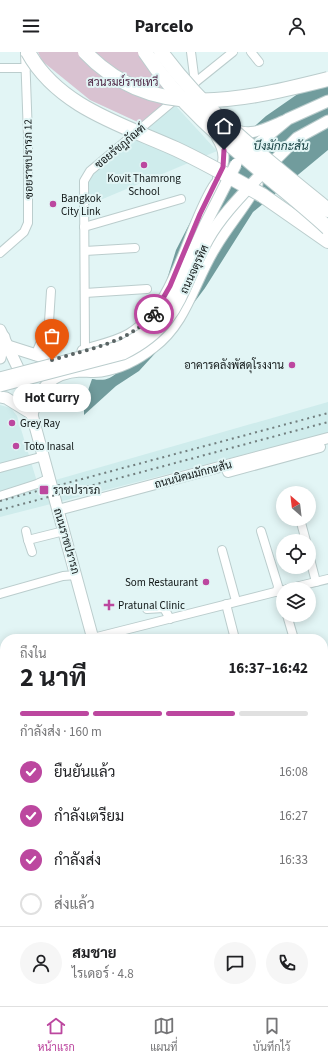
<!DOCTYPE html>
<html lang="th">
<meta charset="utf-8">
<style>
:root{--surface:#fff;--page:#f6f6f6;--text:#202124;--muted:#757577;--line:#e0e0e0;--accent:#bc479f}
body{margin:0;font-family:"Source Sans 3",Sarabun,sans-serif;background:var(--page);color:var(--text);height:100vh;display:flex;flex-direction:column;font-size:15px;white-space:nowrap}
*{box-sizing:border-box;margin:0}
p{font-size:13px;color:var(--muted)}
.icon{flex:none;width:22px;height:22px;fill:none;stroke:currentColor;stroke-width:2;stroke-linecap:round;stroke-linejoin:round}
.map{position:relative;flex:1;overflow:hidden}
.drawer{position:absolute;left:0px;top:582px;width:328px;height:372px;display:flex;flex-direction:column;background:var(--surface);border-radius:16px 16px 0 0;box-shadow:0 2px 10px #0003}
.drawer>*{flex:none}
.needle{width:26px;rotate:332deg}
.buttons{position:absolute;left:276px;top:434px;display:grid;gap:8px}
.buttons a{display:grid;place-items:center;width:40px;height:40px;border-radius:50%;background:var(--surface);box-shadow:0 2px 10px #0003;font-size:20px}
.pin{position:absolute;display:grid;place-items:center;width:34px;height:34px;color:#fff;margin:-41px -17px;border-radius:50% 50% 50% 0;rotate:-45deg;box-shadow:0 0 4px #0007}
.pin .icon{rotate:45deg}
.courier{position:absolute;display:grid;place-items:center;width:40px;height:40px;margin:-20px;border:3px solid #bc479f;border-radius:50%;background:#fff;color:#222;box-shadow:0 1px 5px #0007}
.bubble{position:absolute;height:28px;border-radius:14px;background:var(--surface);box-shadow:0 2px 10px #0003;font-size:13px;font-weight:700;line-height:28px;text-align:center}
.headline em{font-style:normal;font-weight:700}
.headline div{display:flex;flex-direction:column-reverse}
.headline{display:flex;align-items:center;justify-content:space-between;height:68px;padding:0 20px}
h1{font-size:26px;font-weight:700;line-height:30px}
.bar{display:grid;grid-template-columns:repeat(4,1fr);gap:6px 4px;align-content:center;height:48px;padding:0 20px}
.bar i{height:5px;border-radius:3px;background:var(--line)}
.bar .selected{background:var(--accent)}
.bar p{grid-column:span 4}
.line{display:flex;align-items:center;gap:10px;padding:0 20px;border-top:1px solid var(--line)}
.line div{flex:1}
.round{display:grid;place-items:center;flex:none;width:42px;height:42px;border-radius:21px;background:var(--page)}
ol{padding:0 20px;list-style:none}
li{display:flex;align-items:center;gap:12px;height:44px}
li p{margin-inline-start:auto}
li .icon{padding:4px;border-radius:50%;background:var(--accent);color:#fff;stroke-width:4}
li:last-child{color:var(--muted)}
li i{width:22px;height:22px;border:2px solid var(--line);border-radius:50%}
header{display:flex;justify-content:space-between;align-items:center;height:52px;padding:0 20px;background:var(--surface);font-size:18px;font-weight:700}
.dock{display:flex;justify-content:space-around;align-items:center;height:56px;border-top:1px solid var(--line);background:var(--surface);font-size:11px;color:var(--muted)}
.dock a{display:grid;justify-items:center;gap:2px}
.dock .selected{color:var(--accent)}
.map>svg:first-child{display:block}
</style>
<header><svg class="icon" aria-label="menu" viewBox="0 0 24 24"><path d="M4 6h16M4 12h16M4 18h16"/></svg>Parcelo<svg class="icon" aria-label="person" viewBox="0 0 24 24"><circle cx="12" cy="8" r="4"/><path d="M4 21q1-7 8-7t8 7"/></svg></header>
<div class="map">
<svg width="328" height="954" viewBox="0 0 328 954">
<rect width="100%" height="100%" fill="#e2f5f5"/>
<!-- built -->
<g fill="#cfecec">
<path d="M174,52L217,99L86,154V140L90,124Z"/>
<path d="M328,350V381L0,465V353L11,356L17,364L38,433Z"/>
<path d="M5,758V934L0,935V760Z"/>
<path d="M328,827V899L323,880V828Z"/>
<path d="M328,911V954H210L209,949H323V913Z"/>
</g>
<!-- green -->
<path fill="#d9c2d1" d="M38,0H138L175,45L142,72L90,48L42,9Z"/>
<!-- water -->
<path fill="#719c9d" d="M328,21V98L253,160L205,236L160,296L139,319L116,334L84,363V350L92,327C104,329 109,328 119,319L160,250L176,198L226,100L266,64Z"/>
<g fill="none" stroke-linecap="round" stroke-linejoin="round">
<defs>
<g id="minor">
<path d="M191,0L195,31"/>
<path d="M251,0L259,10"/>
<path d="M0,16H26"/>
<path d="M187,37L233,0"/>
<path d="M84,175L181,147"/>
<path d="M85,199L135,196"/>
<path d="M0,201L24,180L28,171V84L25,0"/>
<path d="M85,241L147,237"/>
<path d="M85,298L84,129L90,119L177,46"/>
<path d="M35,304L49,270L51,239"/>
<path d="M0,416L44,404"/>
<path d="M0,444L37,432L50,426"/>
<path d="M300,467L306,489"/>
<path d="M26,479L28,488L64,479"/>
<path d="M261,479L278,534L277,540"/>
<path d="M28,488L32,500"/>
<path d="M222,498L236,549"/>
<path d="M309,503L316,530"/>
<path d="M287,537L328,527"/>
<path d="M0,542L63,524L76,523"/>
<path d="M226,552L235,587"/>
<path d="M147,557L164,556L170,567"/>
<path d="M287,563L294,587"/>
<path d="M93,586L283,538"/>
<path d="M323,603L328,602"/>
<path d="M0,629L5,628"/>
<path d="M323,662L328,661"/>
<path d="M323,693L328,713"/>
<path d="M0,756L5,755"/>
<path d="M323,767L328,766"/>
</g>
<g id="tertiary">
<path d="M233,76C251,87 269,74 286,68"/>
<path d="M217,86C226,100 225,110 218,125"/>
<path d="M228,420L320,395"/>
<path d="M58,458L328,386"/>
</g>
<g id="secondary">
<path d="M247,101L288,67L328,49"/>
<path d="M266,117L297,86L328,69"/>
<path d="M0,278L18,316L25,337L93,587"/>
<path d="M8,294L52,308"/>
<path d="M83,299C98,294 115,291 129,283C177,255 186,180 214,135C218,128 225,123 231,118"/>
<path d="M0,306L4,285"/>
<path d="M0,345L6,346L32,362"/>
<path d="M32,362C41,335 50,321 80,319C87,319 94,320 101,319C120,316 138,307 153,295C186,271 194,228 215,195C228,173 245,154 257,132"/>
<path d="M190,949L191,954"/>
</g>
<path id="motorway" d="M262,143L328,189"/>
</defs>
<!-- minor casing -->
<use href="#minor" stroke="#bbcdcd" stroke-width="10"/>
<!-- tertiary casing -->
<use href="#tertiary" stroke="#bbcdcd" stroke-width="12"/>
<!-- secondary casing -->
<use href="#secondary" stroke="#bbcdcd" stroke-width="13"/>
<!-- motorway casing -->
<use href="#motorway" stroke="#bbcdcd" stroke-width="16"/>
<!-- minor -->
<use href="#minor" stroke="#fff" stroke-width="8"/>
<!-- tertiary -->
<use href="#tertiary" stroke="#fff" stroke-width="10"/>
<!-- secondary -->
<use href="#secondary" stroke="#fff" stroke-width="11"/>
<!-- motorway -->
<use href="#motorway" stroke="#fff" stroke-width="14"/>
<!-- rail -->
<g stroke="#727e7e" stroke-width="2" stroke-dasharray="2 4" stroke-linecap="butt">
<path d="M0,449L328,361"/>
<path d="M0,458L328,370"/>
</g>
<defs>
<g id="secondary-bridge">
<path d="M0,326L122,294L144,281L156,271L172,246L205,173L236,112"/>
<path d="M0,334L123,302C182,273 180,237 208,187C223,161 245,140 265,118"/>
</g>
<g id="motorway-bridge">
<path d="M28,0C58,55 123,73 176,97C206,111 234,127 262,143"/>
<path d="M85,0C153,72 243,48 328,27"/>
<path d="M145,0C192,72 266,119 328,176"/>
<path d="M161,0C207,63 269,110 328,158"/>
</g>
</defs>
<!-- secondary-bridge casing -->
<use href="#secondary-bridge" stroke="#bbcdcd" stroke-width="13" stroke-linecap="butt"/>
<!-- motorway-bridge casing -->
<use href="#motorway-bridge" stroke="#bbcdcd" stroke-width="16" stroke-linecap="butt"/>
<!-- secondary-bridge -->
<use href="#secondary-bridge" stroke="#fff" stroke-width="11"/>
<!-- motorway-bridge -->
<use href="#motorway-bridge" stroke="#fff" stroke-width="14"/>
</g>
<g fill="none" stroke-linecap="round" stroke-linejoin="round">
<!-- done -->
<path stroke="#5a6464" stroke-width="4" stroke-dasharray="0 7.2" d="M52,308C91,296 126,292 154,262"/>
<!-- route -->
<path stroke="#bc479f" stroke-width="5" d="M154,262L170,234L200,162L223,115L224,98"/>
</g>
<!-- markers -->
<g fill="#bc479f" stroke="#e2f5f5" stroke-width="1.5">
<circle cx="144" cy="113" r="4"/>
<circle cx="53" cy="152" r="4"/>
<circle cx="292" cy="313" r="4"/>
<circle cx="12" cy="371" r="4"/>
<circle cx="16" cy="394" r="4"/>
<rect x="39" y="433" width="10" height="10" rx="2"/>
<circle cx="206" cy="530" r="4"/>
<path d="M107 547h4v4h4v4h-4v4h-4v-4h-4v-4h4z"/>
</g>
<g text-anchor="middle" stroke-width="4" stroke-linejoin="round" paint-order="stroke">
<!-- park labels -->
<g font-size="11" fill="#481e3d" stroke="#e2f5f5">
<text x="123" y="34">สวนรมย์ราชเทวี</text>
</g>
<!-- street labels -->
<g font-size="11" fill="#101616" stroke="#e2f5f5">
<text transform="translate(120 94) rotate(-40)" y="4">ซอยรัชฎภัณฑ์</text>
<text transform="translate(28 107) rotate(-91)" y="4">ซอยราชปรารภ 12</text>
<text transform="translate(194 217) rotate(-65)" y="4">ถนนจตุรทิศ</text>
<text transform="translate(193 422) rotate(-15)" y="4">ถนนนิคมมักกะสัน</text>
<text transform="translate(67 489) rotate(74)" y="4">ถนนราชปรารภ</text>
</g>
<!-- poi labels -->
<g font-size="11" fill="#101616" stroke="#e2f5f5" text-anchor="start">
<text x="144" y="130" text-anchor="middle">Kovit Thamrong<tspan x="144" dy="13">School</tspan></text>
<text x="61" y="150">Bangkok<tspan x="61" dy="13">City Link</tspan></text>
<text x="284" y="317" text-anchor="end">อาคารคลังพัสดุโรงงาน</text>
<text x="20" y="375">Grey Ray</text>
<text x="24" y="398">Toto Inasal</text>
<text x="53" y="442">ราชปรารภ</text>
<text x="198" y="534" text-anchor="end">Som Restaurant</text>
<text x="118" y="557">Pratunal Clinic</text>
</g>
<!-- water labels -->
<g font-size="12" font-style="italic" fill="#153f40" stroke="#e2f5f5">
<text x="281" y="98">บึงมักกะสัน</text>
</g>
</g>
</svg>
<div class="buttons">
<a><svg class="needle" viewBox="-14 -14 28 28"><path d="M0-13l5 13h-10z" fill="#e53935"/><path d="M0 13l5-13h-10z" fill="#757577"/></svg></a>
<a><svg class="icon" aria-label="locate" viewBox="0 0 24 24"><circle cx="12" cy="12" r="6"/><path d="M12 2v4M12 18v4M2 12h4M18 12h4"/></svg></a>
<a><svg class="icon" aria-label="layers" viewBox="0 0 24 24"><path d="M12 4l9 5-9 5-9-5zM3 14l9 5 9-5"/></svg></a>
</div>
<div class="pin" style="left:52px;top:308px;background:#ea580c"><svg class="icon" aria-label="bag" viewBox="0 0 24 24"><path d="M5 8h14l-1 12H6zM9 8a3 3 0 0 1 6 0"/></svg></div>
<div class="pin" style="left:224px;top:98px;background:#1f2937"><svg class="icon" aria-label="home" viewBox="0 0 24 24"><path d="M3 11l9-7 9 7M6 9v11h12V9"/></svg></div>
<div class="courier" style="left:154px;top:262px"><svg class="icon" aria-label="bike" viewBox="0 0 24 24"><circle cx="6" cy="16" r="4"/><circle cx="18" cy="16" r="4"/><path d="M6 16l4-8h5l3 8M10 8l3 8H6M13 5h3"/></svg></div>
<div class="bubble" style="left:13px;top:332px;width:78px">Hot Curry</div>
<section class="drawer">
<div class="headline"><div><h1>2 นาที</h1><p>ถึงใน</p></div><em>16:37–16:42</em></div>
<div class="bar"><i class="selected"></i><i class="selected"></i><i class="selected"></i><i></i><p>กำลังส่ง · 160 m</p></div>
<ol>
<li><svg class="icon" aria-label="check" viewBox="0 0 24 24"><path d="M5 12l5 5 9-10"/></svg>ยืนยันแล้ว<p>16:08</p></li>
<li><svg class="icon" aria-label="check" viewBox="0 0 24 24"><path d="M5 12l5 5 9-10"/></svg>กำลังเตรียม<p>16:27</p></li>
<li><svg class="icon" aria-label="check" viewBox="0 0 24 24"><path d="M5 12l5 5 9-10"/></svg>กำลังส่ง<p>16:33</p></li>
<li><i></i>ส่งแล้ว</li>
</ol>
<div class="line" style="height:72px"><a class="round"><svg class="icon" aria-label="person" viewBox="0 0 24 24"><circle cx="12" cy="8" r="4"/><path d="M4 21q1-7 8-7t8 7"/></svg></a><div><b>สมชาย</b><p>ไรเดอร์ · 4.8</p></div><a class="round"><svg class="icon" aria-label="chat" viewBox="0 0 24 24"><path d="M4 5h16v11H9l-5 4z"/></svg></a><a class="round"><svg class="icon" aria-label="phone" viewBox="0 0 24 24"><path d="M5 4h4l2 5-3 2q2 4 5 5l2-3 5 2v4C11 20 4 13 5 4z"/></svg></a></div>
</section>
</div>
<nav class="dock">
<a class="selected"><svg class="icon" aria-label="home" viewBox="0 0 24 24"><path d="M3 11l9-7 9 7M6 9v11h12V9"/></svg>หน้าแรก</a>
<a><svg class="icon" aria-label="map" viewBox="0 0 24 24"><path d="M3 6l6-2 6 2 6-2v14l-6 2-6-2-6 2zM9 4v14M15 6v14"/></svg>แผนที่</a>
<a><svg class="icon" aria-label="saved" viewBox="0 0 24 24"><path d="M7 4h10v16l-5-4-5 4z"/></svg>บันทึกไว้</a>
</nav>
